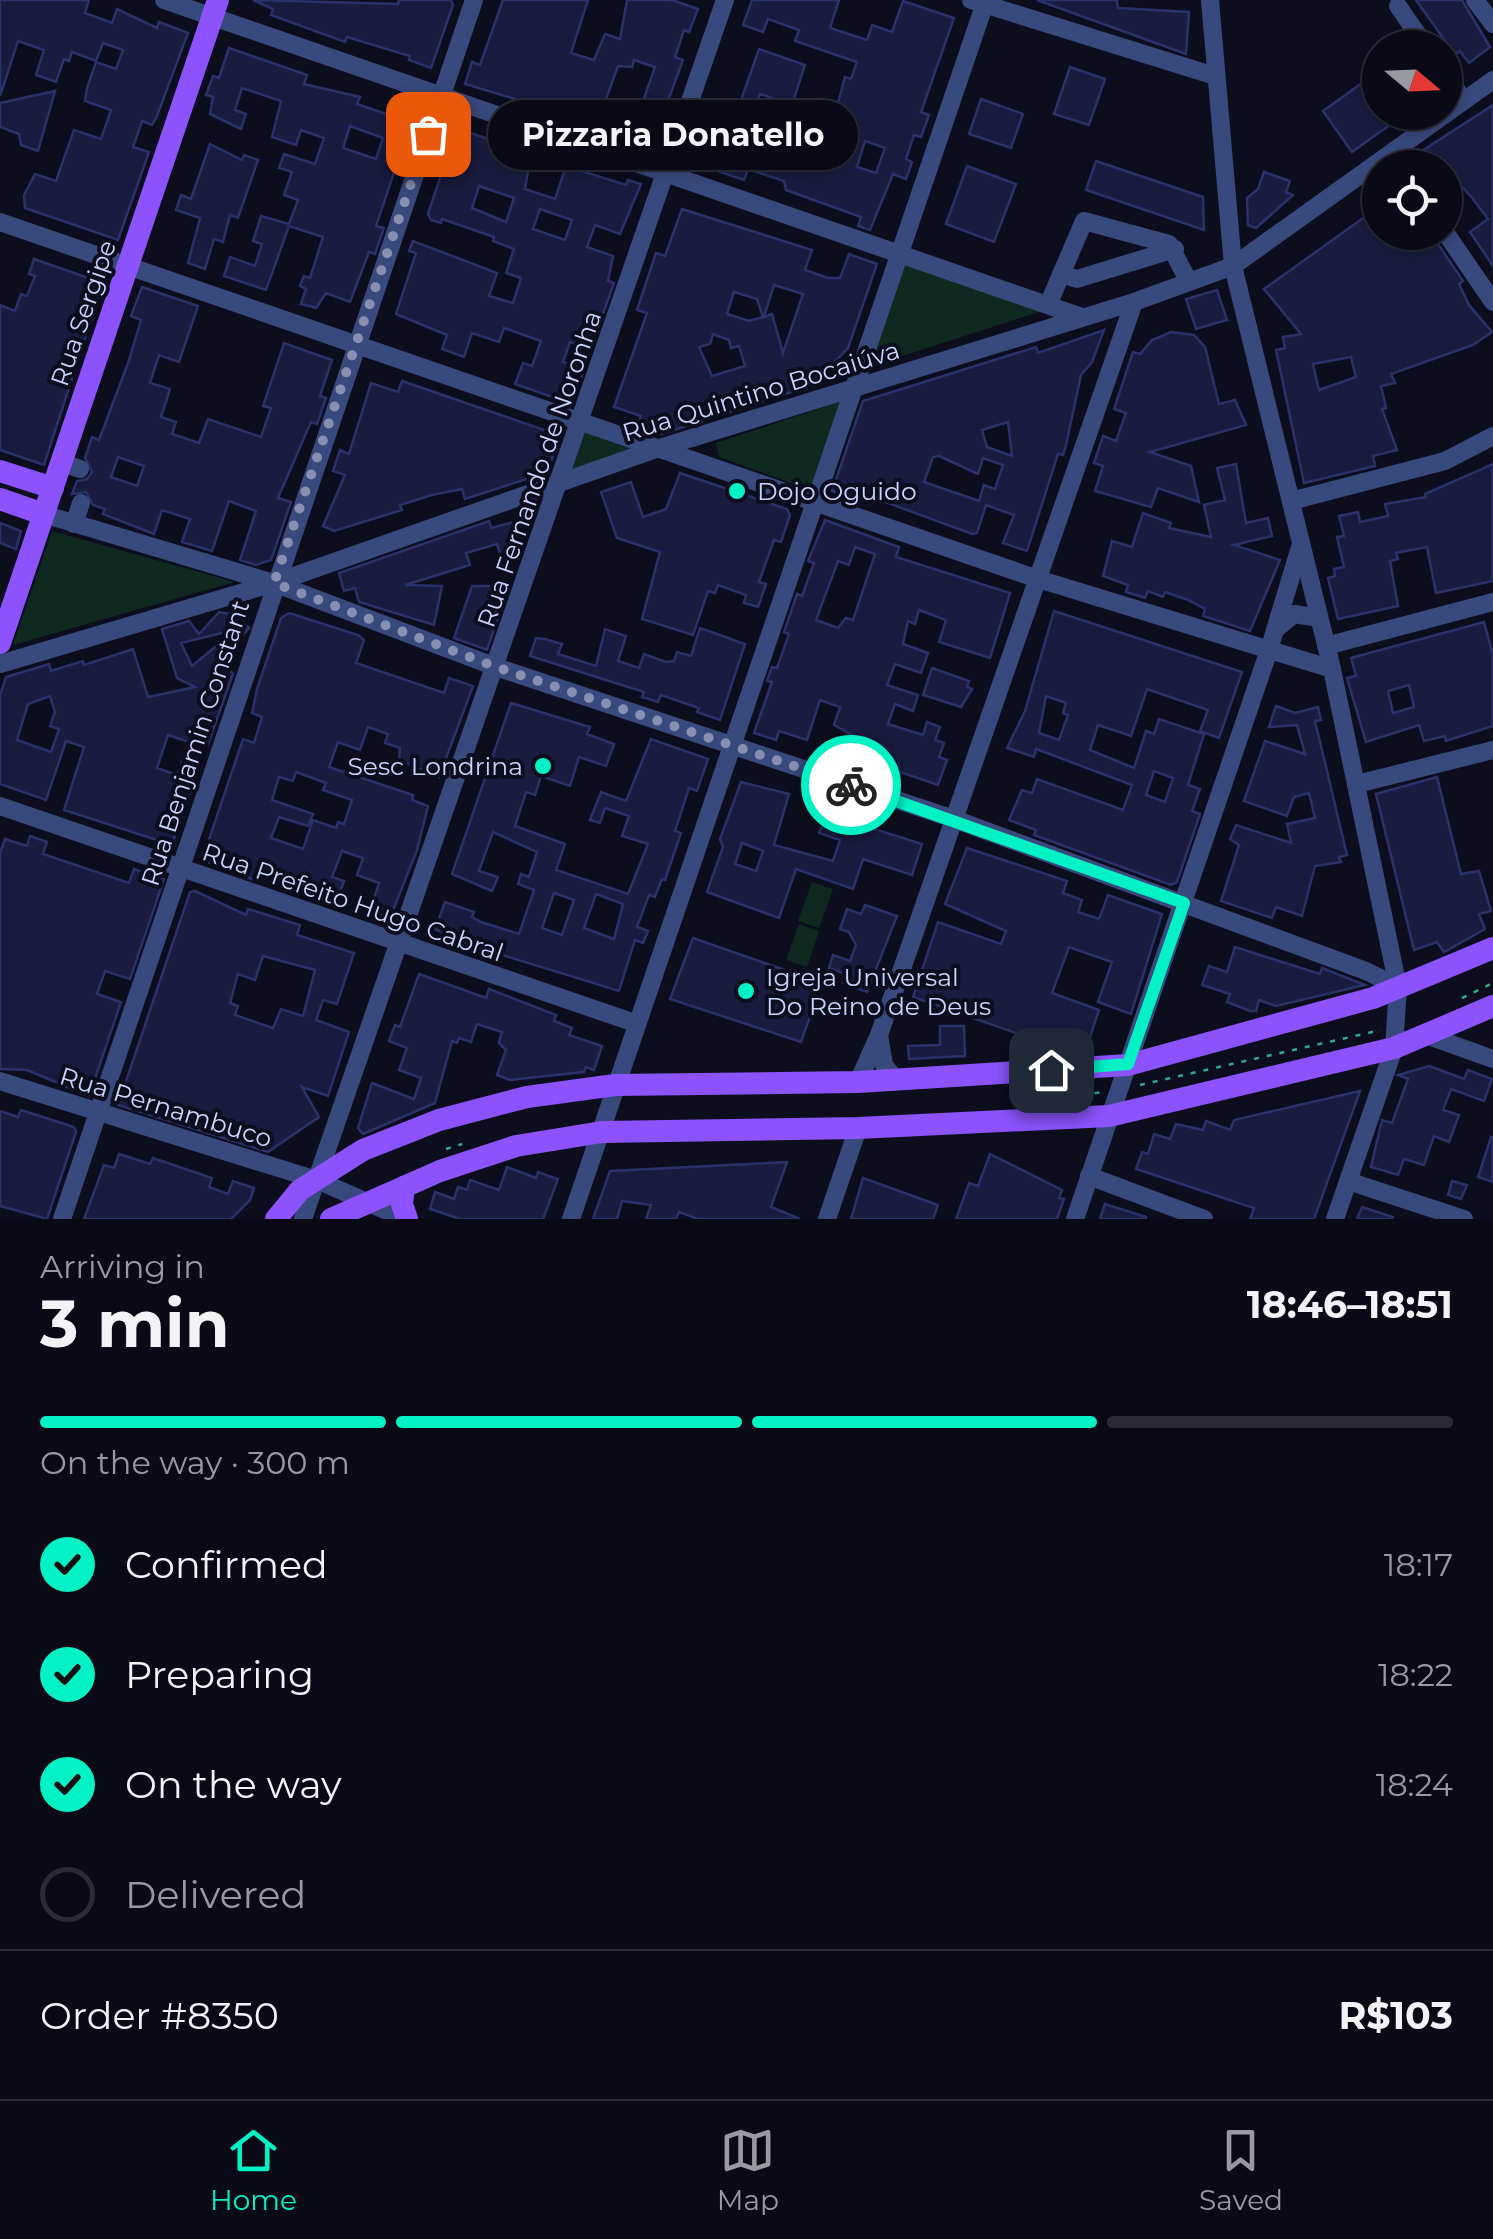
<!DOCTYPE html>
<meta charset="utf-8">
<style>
:root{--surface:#090a16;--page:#171823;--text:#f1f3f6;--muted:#999aa1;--line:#292b35;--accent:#03f2c5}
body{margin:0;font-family:Montserrat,sans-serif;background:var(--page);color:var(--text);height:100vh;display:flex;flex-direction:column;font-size:38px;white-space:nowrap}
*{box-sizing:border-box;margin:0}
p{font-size:32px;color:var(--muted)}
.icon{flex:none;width:55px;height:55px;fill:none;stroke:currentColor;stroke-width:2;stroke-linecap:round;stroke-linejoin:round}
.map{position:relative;height:1219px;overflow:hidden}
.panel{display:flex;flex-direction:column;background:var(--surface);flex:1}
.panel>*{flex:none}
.needle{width:65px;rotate:109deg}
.tools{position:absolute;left:1362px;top:30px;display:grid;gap:20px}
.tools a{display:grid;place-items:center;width:100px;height:100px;border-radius:50%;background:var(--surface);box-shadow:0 5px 15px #0003,0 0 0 2px var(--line);font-size:50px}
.pin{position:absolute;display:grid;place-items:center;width:85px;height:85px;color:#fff;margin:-42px;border-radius:20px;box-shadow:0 5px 15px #0006}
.courier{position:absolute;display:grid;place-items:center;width:100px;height:100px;margin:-50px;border:8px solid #03f2c5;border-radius:50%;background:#fff;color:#222;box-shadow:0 2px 12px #0007}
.bubble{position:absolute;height:70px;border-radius:35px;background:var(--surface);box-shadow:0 5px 15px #0003,0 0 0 2px var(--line);font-size:32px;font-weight:700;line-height:70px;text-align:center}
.headline em{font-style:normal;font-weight:700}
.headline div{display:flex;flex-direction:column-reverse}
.headline{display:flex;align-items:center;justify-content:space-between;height:170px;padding:0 40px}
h1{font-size:65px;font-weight:700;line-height:75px}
.bar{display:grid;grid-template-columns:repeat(4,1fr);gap:15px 10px;align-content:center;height:120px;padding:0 40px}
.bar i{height:12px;border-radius:8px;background:var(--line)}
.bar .on{background:var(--accent)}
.bar p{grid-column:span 4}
.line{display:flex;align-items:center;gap:25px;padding:0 40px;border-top:2px solid var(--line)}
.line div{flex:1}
ol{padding:0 40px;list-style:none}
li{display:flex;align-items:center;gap:30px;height:110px}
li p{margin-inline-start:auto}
li .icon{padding:10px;border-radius:50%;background:var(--accent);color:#111;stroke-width:4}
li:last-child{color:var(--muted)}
li i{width:55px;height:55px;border:5px solid var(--line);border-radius:50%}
.tabs{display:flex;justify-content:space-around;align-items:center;height:140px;border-top:2px solid var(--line);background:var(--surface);font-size:28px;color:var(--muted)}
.tabs a{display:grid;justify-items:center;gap:5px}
.tabs .on{color:var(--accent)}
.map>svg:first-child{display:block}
</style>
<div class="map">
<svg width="1493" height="1219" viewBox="0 0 1493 1219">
<rect width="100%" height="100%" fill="#0c0e1e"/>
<!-- green -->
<g fill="#0f2820">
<path d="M902,263L1042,311L871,366Z"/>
<path d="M842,401L810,490L719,457L716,443Z"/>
<path d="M584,430L642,450L566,471Z"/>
<path d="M52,531L235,582L13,645Z"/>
<path d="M812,882L833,889L819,928L798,921Z"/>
<path d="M799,924L819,931L807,967L786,960Z"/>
</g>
<!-- building -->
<g fill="#191c3f" stroke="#2b316b" stroke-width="2.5" fill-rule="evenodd">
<path d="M0,0H89L85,13L112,23L117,9L157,28L159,22L188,33L157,116L152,125L142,121L133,147L149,152L118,240L25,208L24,195L35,174L56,181L74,130L101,139L111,110L85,101L87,88L96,62L116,69L123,50L103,43L96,61L72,52L69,61L64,59L56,82L36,75L44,50L18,41L0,96Z"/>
<path d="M253,0L398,4L399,0H451L453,5L431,68L409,60L410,56L347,37L345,42L271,15L273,9Z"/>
<path d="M503,0H588L571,53L594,60L605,34L620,39L627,0H672L698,9L689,32L684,30L675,57L683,60L652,144L638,139L637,143L566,115L565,120L553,116L555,111L465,84L472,62L480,65ZM634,60L655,67L642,104L637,102L634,112L606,99L618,66L632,67Z"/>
<path d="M752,0H839L830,28L867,40L872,25L892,32L903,1L954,18L921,112L929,115L921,137L914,135L906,159L912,162L906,179L893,174L870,230L858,226L861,217L786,190L784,181L748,169L744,180L715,170L719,160L725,162L736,129L722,124L731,100L740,103L759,49L805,65L792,105L760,94L751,118L760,121L754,140L780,149L787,130L819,140L829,137L845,77L851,79L857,62L795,41L799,30L768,19L763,32L743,25ZM865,141L885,148L876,173L857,167Z"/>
<path d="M1037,0H1117L1118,8L1189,12L1186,54Z"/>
<path d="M1416,0H1462L1490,47L1469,63L1460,51L1455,55Z"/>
<path d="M229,48L307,75L304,84L360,97L357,104L392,116L395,107L414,113L376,226L384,228L375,254L369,252L350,302L326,293L316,308L301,304L306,289L300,286L304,276L310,278L323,237L289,226L266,290L224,276L230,257L255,266L262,244L253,241L261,216L289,224L298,200L284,195L292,172L279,168L284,154L315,164L324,138L301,130L296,145L272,137L281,101L242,88L235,110L246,114L241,129L210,114L213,97L206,95L213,76L219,78ZM350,126L383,138L376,159L343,148Z"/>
<path d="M1070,67L1105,79L1089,125L1054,114Z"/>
<path d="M1380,70V112H1408L1352,152L1323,111Z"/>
<path d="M55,91L38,151L21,145L19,134L0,127V103Z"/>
<path d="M981,99L1023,114L1011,148L969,134Z"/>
<path d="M1493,105V266L1470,232L1488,219L1473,199L1455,179L1445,185V168H1417L1411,158Z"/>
<path d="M446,125L531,153L525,189L555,199L566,166L626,185L628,180L641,184L620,234L595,225L587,247L613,256L608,281L614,283L597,330L592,328L585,347L570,342L563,362L584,369L572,404L515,384L523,363L532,366L541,341L504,328L499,342L472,333L464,357L442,349L447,335L396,314L416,253L409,251L413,241L497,273L489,296L513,303L521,278L506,273L514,249L493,241L494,237L442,219L441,223L431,220L428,214L451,145L440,140ZM479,186L514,198L506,222L472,208ZM540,209L572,220L565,240L533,229Z"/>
<path d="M210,144L242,160L244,155L258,160L238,218L230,215L223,242L214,239L205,269L188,263L200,218L176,210L181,195L191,199Z"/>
<path d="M1096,161L1203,197L1204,230L1086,190Z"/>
<path d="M967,166L1016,184L994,242L946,224Z"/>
<path d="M1264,172L1290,181L1286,192L1293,195L1256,228L1248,225L1247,198L1258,189Z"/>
<path d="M1380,206V232H1424L1430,241L1434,238L1463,281L1459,284L1469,305L1492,332L1473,345L1391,374L1395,383L1381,386L1386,408L1382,409L1397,450L1373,456L1375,466L1304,483L1276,350L1285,348L1283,337L1301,334L1264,289ZM1351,357L1356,377L1319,390L1313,364Z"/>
<path d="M682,209L812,250L805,270L828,278H840L849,254L877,264L848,348L813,385L662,434L638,425L641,416L614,407L647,313L637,310L656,253L665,256ZM774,285L803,294L783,353L772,314L764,317ZM734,292L757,299L763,317L749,321L727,314ZM713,334L729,340L731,348L739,346L745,366L712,376L699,347L710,344Z"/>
<path d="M34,259L103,283L44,465L0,450V305L15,311L21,294L27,296L35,276L29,274Z"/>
<path d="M142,287L198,306L179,362L159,355L150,383L170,389L161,417L176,422L172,434L199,443L208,419L261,437L271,408L263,406L284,343L332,360L320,396L326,398L317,424L311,422L278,498L291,502L271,560L256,565L240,560L256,511L229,501L212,551L182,542L190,519L162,510L154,534L103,514L105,509L93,505L86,492L72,494L77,481L87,479L92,472L85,458L92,437L99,440L128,363L141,320L131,316ZM118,457L144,466L137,486L111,477Z"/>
<path d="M1217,290L1227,320L1196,329L1186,299Z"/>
<path d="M1104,330L1092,362L1081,375L1066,445L1063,455L1058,454L1027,551L1003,543L1014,515L986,505L977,533L972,534L861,493L858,501L832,491L863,401L1036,347L1038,353ZM1008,422L1012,456L987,447L982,430ZM939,456L978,474L983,458L1003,465L995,489L984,485L979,501L924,482L933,457Z"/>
<path d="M1171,332L1194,335L1205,347L1219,404L1235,400L1246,425L1150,452L1191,466L1199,502L1158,488L1151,507L1095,491L1103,466L1094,463L1103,436L1116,441L1126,413L1114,409L1133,352L1140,354L1152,340Z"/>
<path d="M402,381L559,435L548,472L465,499L462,489L432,495L400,505L402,510L334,531L323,526L345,475L333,471L340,450L349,454L371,383L398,392Z"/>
<path d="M1236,464L1246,523L1268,518L1272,536L1234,545L1280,560L1250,631L1203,616L1205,609L1188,600L1165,592L1163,597L1148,591L1145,598L1126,592L1128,585L1103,576L1112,541L1132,547L1143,513L1171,523L1169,528L1211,537L1204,505L1225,500L1217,468Z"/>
<path d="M1493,464V581L1436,593L1427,547L1396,553L1398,559L1390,561L1398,606L1338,619L1328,578L1335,576L1334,569L1344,567L1337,537L1344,536L1339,516L1358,512L1360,522L1388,516L1385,504L1426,497L1425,494Z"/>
<path d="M680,473L787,509L790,515L781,542L774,540L759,582L766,584L758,607L744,603L746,595L718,585L715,593L708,591L693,635L642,619L660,552L617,538L601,492L631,482L643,517L666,509Z"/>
<path d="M825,520L899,547L896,557L1010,593L990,658L939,642L946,620L919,610L915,624L908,621L903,644L928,653L921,673L895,664L887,685L918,695L913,711L895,704L888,724L923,735L927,722L940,727L935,740L944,743L939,757L947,760L938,785L888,768L890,762L869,755L872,746L834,725L840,707L820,700L807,740L779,731L776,740L754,733L772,682L767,681L772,667L777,668L789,634L784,632L797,594L802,596L814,563L808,561ZM855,547L875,554L853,620L846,618L838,628L816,620L838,561L849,565Z"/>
<path d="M489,521L491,528L518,521L521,528L506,573L497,544L466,553L470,565L405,585L442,586L434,625L359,602L355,588L344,591L339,573Z"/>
<path d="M0,523L21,531L16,549L0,543Z"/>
<path d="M472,586H509L487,650L454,638Z"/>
<path d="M233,609L248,618L234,630L181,643L192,666L244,623L249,628L221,659L233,674L208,744L201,742L187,778L194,780L172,845L64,810L84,747L66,741L46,800L0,784V695L6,677L49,664L51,671L83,661L84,665L133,649L148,697L195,687L177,678L162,629L189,621L199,634L219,612L229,614ZM50,696L55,712L50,726L59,729L51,752L17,740L28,704ZM168,735L189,742L177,775L157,768Z"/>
<path d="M1054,611L1242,672L1219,738L1200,731L1208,710L1147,689L1131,736L1098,725L1090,750L1134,768L1146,731L1154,734L1159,719L1204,734L1188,785L1200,789L1192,811L1200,814L1177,882L1171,885L1034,835L1036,830L1009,820L1022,790L1032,793L1037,779L1123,810L1132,785L1036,749L1034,757L1007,748L1025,711ZM1046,696L1066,703L1063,713L1068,715L1059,740L1039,733ZM1154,771L1173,778L1165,802L1146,795Z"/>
<path d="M289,613L358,635L364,640L356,663L444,693L449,678L473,686L439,777L399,760L400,748L385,743L388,734L368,727L360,750L338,742L329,767L413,795L412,800L428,806L417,850L390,918L370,911L379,883L357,875L363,858L342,851L332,877L344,881L337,901L322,895L325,887L286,873L283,881L260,874L257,881L202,860L243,739L254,743L262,717L252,713L257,689L281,618ZM296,772L326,783L323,790L352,800L344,824L338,822L336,828L313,820L303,849L271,838L279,817L308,826L313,814L272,800L279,777L293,781Z"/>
<path d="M1484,622L1493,655V726L1446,741L1445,736L1424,741L1419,725L1366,742L1347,678L1356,676L1351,658ZM1409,685L1414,707L1393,713L1388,691Z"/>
<path d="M700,628L745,644L720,720L697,712L699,708L661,695L658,702L642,697L644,692L530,656L536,638L545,639L562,644L558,654L596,666L605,629L626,636L618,661L639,668L644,654L666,662L674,661L677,652L691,656Z"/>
<path d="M932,668L969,681L967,687L972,689L961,707L923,695Z"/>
<path d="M511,703L590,727L587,734L614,744L606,766L579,757L570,786L541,776L535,795L526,792L515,826L565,844L556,870L628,894L648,844L622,836L629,816L605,808L600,823L590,820L601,792L626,801L651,739L708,759L697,791L689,788L675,831L681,833L665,880L662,879L655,897L649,895L637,927L648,931L643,943L635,940L619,991L473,946L435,929L445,902L474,912L472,917L481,922L519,934L534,890L518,884L521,874L529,877L537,852L493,832L479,871L498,877L492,891L452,874ZM554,893L574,900L562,935L542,928ZM596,894L623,904L614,939L584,928Z"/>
<path d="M1276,706L1295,713L1318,707L1321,720L1315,721L1347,855L1339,857L1341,862L1315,866L1302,916L1276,907L1272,918L1221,901L1239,845L1230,839L1236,825L1291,843L1287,824L1315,818L1309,793L1294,797L1287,816L1244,801L1265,741L1305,754L1297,725L1269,727Z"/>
<path d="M1437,777L1461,874L1479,871L1491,911L1479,914L1485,929L1444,952L1437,942L1414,950L1376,794Z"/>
<path d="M741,782L789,794L774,845L833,861L840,840L819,833L832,801L851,808L849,814L870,821L868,827L922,844L912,875L863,859L853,889L796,869L779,918L707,892L723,847L720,839ZM742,843L763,851L756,871L735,864Z"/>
<path d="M30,836L47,842L43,854L129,883L134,869L164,879L130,979L105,971L97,994L121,1002L89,1096L27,1070L0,1069V853L5,839L27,846Z"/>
<path d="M967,848L1067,881L1063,893L1082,900L1078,912L1099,919L1108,895L1162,914L1131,1014L1098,1002L1112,962L1069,947L1052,993L1099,1010L1085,1052L1073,1053L913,997L938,922L1001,944L1006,931L945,904Z"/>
<path d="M195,891L246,915L248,909L300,925L297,935L354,953L337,1004L323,1000L316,1020L349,1032L328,1096L302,1087L319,1117L268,1152L118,1105L190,892ZM263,956L315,970L303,1016L281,1009L273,1028L235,1015L238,1006L230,1003L238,974L255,980Z"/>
<path d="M865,905L897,916L867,992L843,983L846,974L829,968L833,955L850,961L856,945L849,932L840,929L847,909L861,914Z"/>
<path d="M693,938L822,983L801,1042L670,999Z"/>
<path d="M1235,947L1320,974L1322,968L1365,985L1276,1006L1259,1000L1256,1011H1250L1227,1002L1230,994L1202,985L1209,966L1227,972Z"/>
<path d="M419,974L486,998L489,989L556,1015L554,1021L572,1028L569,1035L602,1046L594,1070L586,1067L584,1072L510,1080L497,1075L506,1050L499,1043L502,1032L477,1024L471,1042L459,1038L457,1043L452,1041L435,1103L363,1134L358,1128L372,1083L414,1099L421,1078L399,1070L407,1048L389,1041L395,1025L400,1027Z"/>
<path d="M940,1026H964L965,1056L909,1059L908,1046L940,1045Z"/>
<path d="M1429,1066L1464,1079L1468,1070L1492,1079L1484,1101L1451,1089L1443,1110L1459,1115L1449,1142L1434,1136L1424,1165L1404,1159L1398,1175L1371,1167L1382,1120L1392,1123L1408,1079L1398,1075Z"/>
<path d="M1360,1091L1314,1219H1250L1254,1208L1136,1169L1142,1152L1148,1154L1154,1134L1170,1139L1176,1124L1203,1130L1206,1121L1230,1130L1234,1120Z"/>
<path d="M21,1110L74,1127L76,1132L47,1219L0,1206V1111L18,1117Z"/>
<path d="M1491,1137H1493V1182L1478,1177Z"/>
<path d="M119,1154L150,1164L153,1158L212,1178L209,1187L228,1194L233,1181L254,1188L250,1200L231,1219H84L104,1165L114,1168Z"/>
<path d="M990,1154L1062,1190L1059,1198L1064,1199L1057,1219H956L969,1183L978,1186Z"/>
<path d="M787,1162L771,1207L800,1219H698L679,1212L676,1219H646L651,1205L622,1201L617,1219H593L610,1171Z"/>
<path d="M507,1167L536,1178L538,1172L558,1179L543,1219H460L430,1209L435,1192L454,1199L458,1187L467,1190L470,1180L499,1190Z"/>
<path d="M863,1178L938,1205L933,1219H851Z"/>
<path d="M1452,1181L1467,1185L1461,1199L1448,1195Z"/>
<path d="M1105,1204L1146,1217V1219H1100Z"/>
<path d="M1362,1207L1393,1217L1392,1219H1357Z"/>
</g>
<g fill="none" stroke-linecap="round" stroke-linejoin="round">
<!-- path -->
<g stroke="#2eae82" stroke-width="2.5" stroke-dasharray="5 8" stroke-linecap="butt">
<path d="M1462,998L1493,983"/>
<path d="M1140,1085L1381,1030"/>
<path d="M1056,1099L1103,1092"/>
<path d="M446,1149L462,1144"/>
</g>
<!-- minor -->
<g stroke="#38497d" stroke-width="18">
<path d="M164,0L1082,317"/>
<path d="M971,0L1215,76"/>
<path d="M1210,0L1233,266L1332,669L1398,987L1394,1048L1335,1219"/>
<path d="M1475,0L1493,24"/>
<path d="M1398,6L1427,48"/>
<path d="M1445,74L1464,100"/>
<path d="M0,222L1038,579L1332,669"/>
<path d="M1445,232L1493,302"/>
<path d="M1061,274L1077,279L1175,249"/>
<path d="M1048,305L1084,221L1169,244L1189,282"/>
<path d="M61,462L80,469"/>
<path d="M1291,501L1445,461L1493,436"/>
<path d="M43,514L274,583L496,667L954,819L1366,971L1398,987"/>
<path d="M74,524L81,503"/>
<path d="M1276,629L1294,614L1319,618"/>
<path d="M1326,646L1493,602"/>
<path d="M0,664L274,583L656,449L1134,302L1233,266L1493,80"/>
<path d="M1357,784L1493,750"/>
<path d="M0,806L635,1023"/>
<path d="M879,1035L884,1065L896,1080"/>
<path d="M1426,1035L1493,1059"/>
<path d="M0,1081L317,1180L405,1219"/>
<path d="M858,1082L879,1035L1134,302"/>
<path d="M1089,1176L1204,1219"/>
<path d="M1348,1181L1464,1219"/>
<path d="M62,1219L474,0"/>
<path d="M303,1219L725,0"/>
<path d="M571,1219L986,0"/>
<path d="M827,1219L858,1128"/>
<path d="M1075,1219L1269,650L1300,547"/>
</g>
<!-- major -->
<g stroke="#8c53fd" stroke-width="22">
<path d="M0,471L53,488"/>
<path d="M0,499L43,514"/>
<path d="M0,643L218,0"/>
<path d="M404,1187L402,1204L407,1219"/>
<path d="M276,1219L300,1190L363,1150L439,1120L527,1097L615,1085L858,1082L1128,1065L1373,998L1493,948"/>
<path d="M331,1219L440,1171L516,1146L602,1132L858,1128L1109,1116L1394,1048L1493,1006"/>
</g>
</g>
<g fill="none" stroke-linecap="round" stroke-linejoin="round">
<!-- done -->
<path stroke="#888fb0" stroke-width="10" stroke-dasharray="0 18" d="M428,134L274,583L496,667L851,785"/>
<!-- route -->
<path stroke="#03f2c5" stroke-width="12" d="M851,785L1184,903L1128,1064L1051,1070"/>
</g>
<!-- markers -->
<g fill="#03f2c5" stroke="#0c0e1e" stroke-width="4">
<circle cx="737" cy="491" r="10"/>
<circle cx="543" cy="766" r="10"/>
<circle cx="746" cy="991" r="10"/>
</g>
<g text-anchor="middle" stroke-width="8" stroke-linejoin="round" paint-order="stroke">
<!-- street labels -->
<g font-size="25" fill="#cad4fe" stroke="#0c0e1e">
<text transform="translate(83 313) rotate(-71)" y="9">Rua Sergipe</text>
<text transform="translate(761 391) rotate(-17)" y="9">Rua Quintino Bocaiúva</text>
<text transform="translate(539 469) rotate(-71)" y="9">Rua Fernando de Noronha</text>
<text transform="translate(195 743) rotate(-72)" y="9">Rua Benjamin Constant</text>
<text transform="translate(353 902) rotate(19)" y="9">Rua Prefeito Hugo Cabral</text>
<text transform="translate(166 1107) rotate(17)" y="9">Rua Pernambuco</text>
</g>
<!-- poi labels -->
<g font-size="25" fill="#cad4fe" stroke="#0c0e1e" text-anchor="start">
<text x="757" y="500">Dojo Oguido</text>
<text x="523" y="775" text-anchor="end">Sesc Londrina</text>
<text x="766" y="986">Igreja Universal<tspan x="766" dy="29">Do Reino de Deus</tspan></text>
</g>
</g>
</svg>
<div class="tools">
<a><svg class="needle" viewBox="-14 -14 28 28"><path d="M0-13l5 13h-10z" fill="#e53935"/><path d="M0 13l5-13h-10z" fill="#999aa1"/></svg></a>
<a><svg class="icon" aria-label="locate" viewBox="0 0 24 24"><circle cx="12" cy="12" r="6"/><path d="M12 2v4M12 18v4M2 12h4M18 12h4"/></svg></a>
</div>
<div class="pin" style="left:428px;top:134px;background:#ea580c"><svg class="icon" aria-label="bag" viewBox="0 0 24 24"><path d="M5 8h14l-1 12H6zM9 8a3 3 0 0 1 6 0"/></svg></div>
<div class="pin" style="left:1051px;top:1070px;background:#1f2937"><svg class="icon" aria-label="home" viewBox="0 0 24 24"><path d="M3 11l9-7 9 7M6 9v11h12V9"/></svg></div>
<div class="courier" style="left:851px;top:785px"><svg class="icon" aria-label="bike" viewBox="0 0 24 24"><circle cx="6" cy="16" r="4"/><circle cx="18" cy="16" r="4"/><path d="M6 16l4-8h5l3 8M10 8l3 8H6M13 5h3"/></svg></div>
<div class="bubble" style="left:488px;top:100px;width:370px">Pizzaria Donatello</div>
</div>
<section class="panel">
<div class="headline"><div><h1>3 min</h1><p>Arriving in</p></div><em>18:46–18:51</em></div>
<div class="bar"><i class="on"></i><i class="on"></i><i class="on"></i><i></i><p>On the way · 300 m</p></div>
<ol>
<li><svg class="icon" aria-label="check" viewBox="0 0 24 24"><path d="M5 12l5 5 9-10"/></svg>Confirmed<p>18:17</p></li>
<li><svg class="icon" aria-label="check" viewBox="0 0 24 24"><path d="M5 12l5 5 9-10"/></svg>Preparing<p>18:22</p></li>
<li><svg class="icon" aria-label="check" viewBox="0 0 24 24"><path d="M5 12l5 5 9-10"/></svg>On the way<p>18:24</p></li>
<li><i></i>Delivered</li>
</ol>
<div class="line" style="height:130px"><div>Order #8350</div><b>R$103</b></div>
</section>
<nav class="tabs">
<a class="on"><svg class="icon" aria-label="home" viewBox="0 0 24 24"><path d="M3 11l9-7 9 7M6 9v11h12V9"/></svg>Home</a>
<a><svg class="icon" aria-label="map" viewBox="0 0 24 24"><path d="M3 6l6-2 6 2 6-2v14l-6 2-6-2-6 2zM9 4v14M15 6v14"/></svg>Map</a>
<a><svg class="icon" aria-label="saved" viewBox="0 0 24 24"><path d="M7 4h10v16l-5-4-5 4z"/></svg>Saved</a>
</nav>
